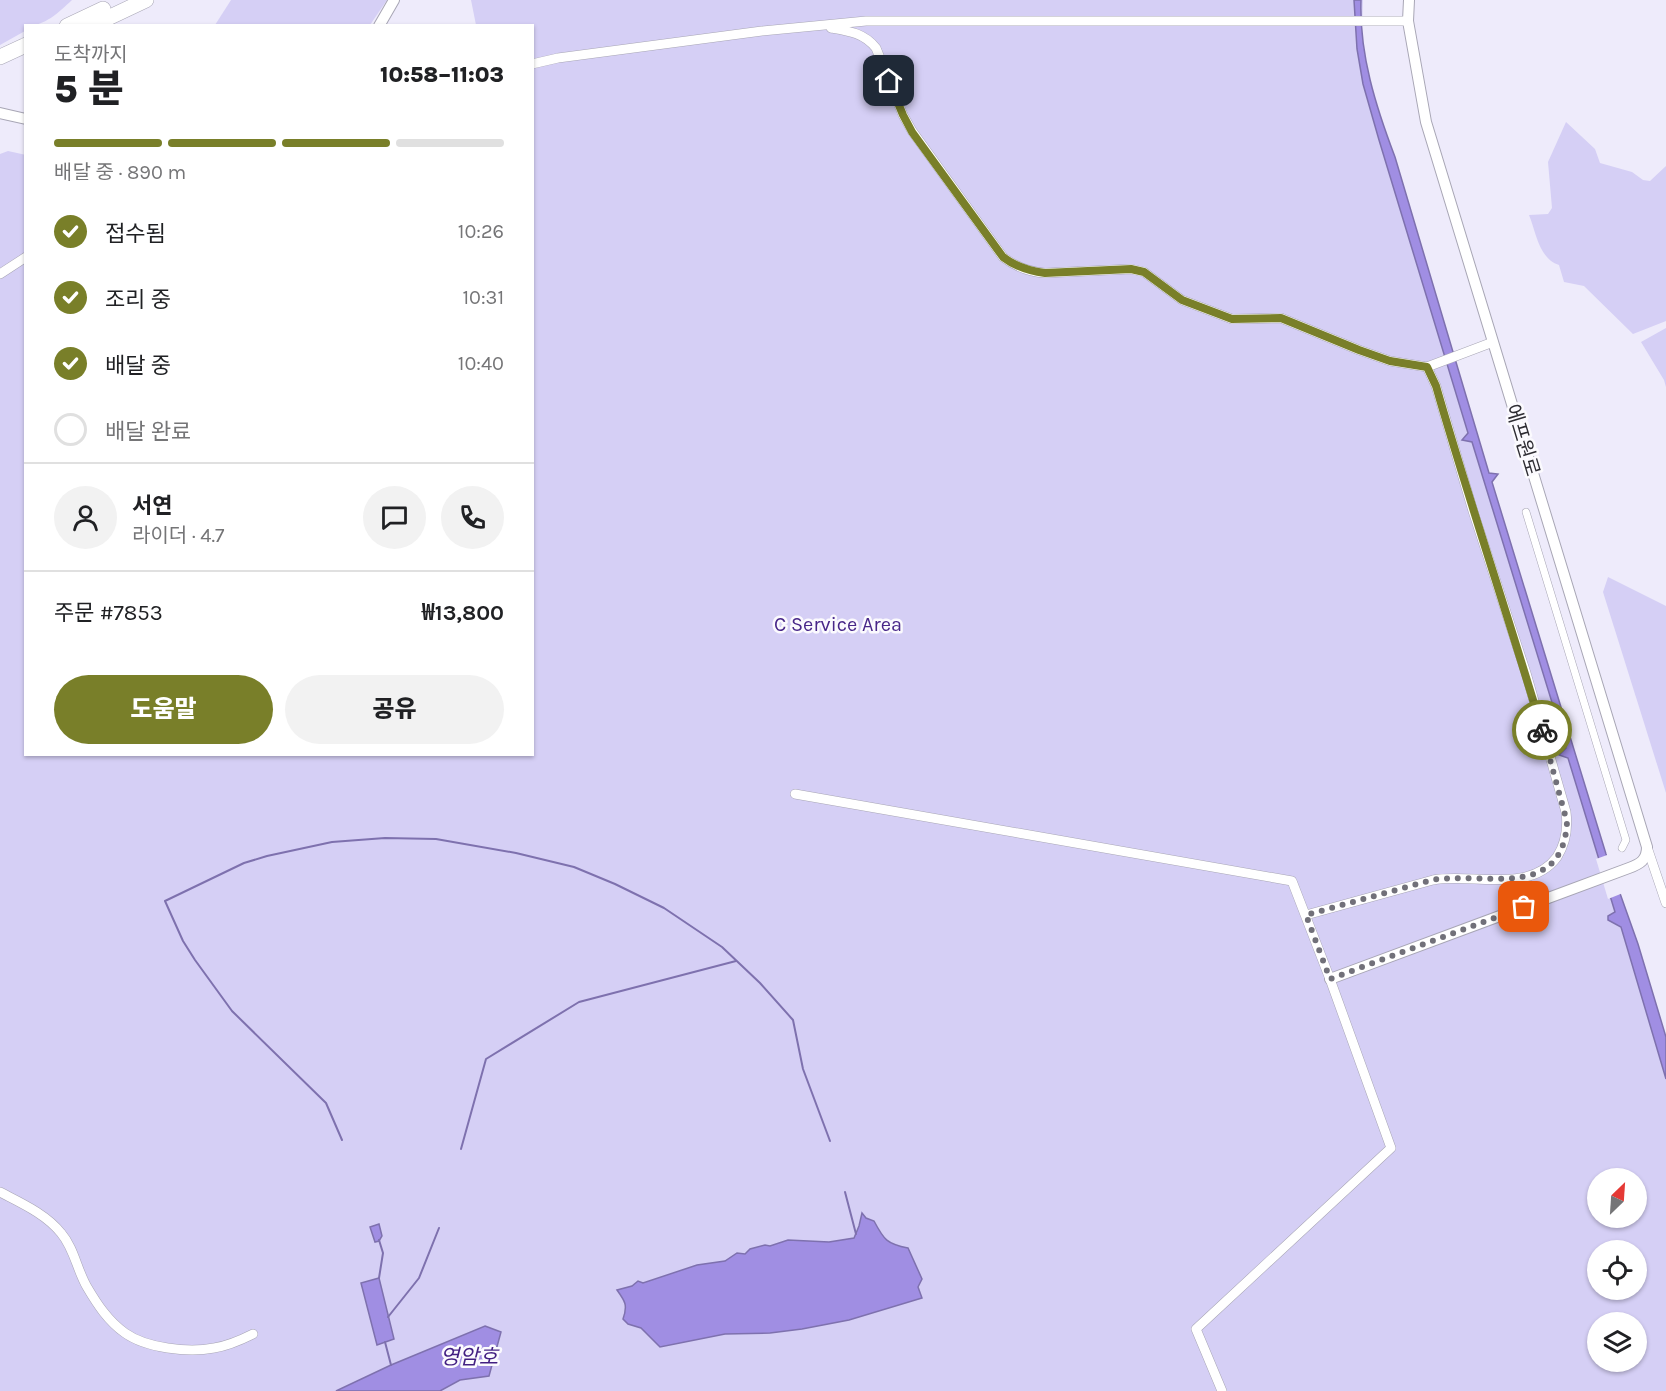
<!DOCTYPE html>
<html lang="ko">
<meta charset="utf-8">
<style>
:root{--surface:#fff;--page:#f2f2f2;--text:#202124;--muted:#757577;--line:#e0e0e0;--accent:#797f29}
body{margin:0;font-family:Karla,"Noto Sans KR",sans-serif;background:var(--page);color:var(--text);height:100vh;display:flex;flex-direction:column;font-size:22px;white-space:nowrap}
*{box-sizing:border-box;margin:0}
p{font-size:20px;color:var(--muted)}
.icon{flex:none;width:33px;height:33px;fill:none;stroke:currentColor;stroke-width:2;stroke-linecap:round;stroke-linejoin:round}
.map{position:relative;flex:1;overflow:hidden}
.details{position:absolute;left:24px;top:24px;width:510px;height:732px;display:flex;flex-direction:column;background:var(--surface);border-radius:0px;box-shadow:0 2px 4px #0004}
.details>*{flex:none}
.needle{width:39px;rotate:25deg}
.buttons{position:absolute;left:1587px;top:1168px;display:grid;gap:12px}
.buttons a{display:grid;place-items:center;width:60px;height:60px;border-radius:50%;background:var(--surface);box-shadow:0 2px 4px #0004;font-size:30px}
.pin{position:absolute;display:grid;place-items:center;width:51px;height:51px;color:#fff;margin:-26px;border-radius:12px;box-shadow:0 3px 9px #0006}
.courier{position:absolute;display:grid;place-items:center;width:60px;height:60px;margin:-30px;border:4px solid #797f29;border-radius:50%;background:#fff;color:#222;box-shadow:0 2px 8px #0007}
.overview em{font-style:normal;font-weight:800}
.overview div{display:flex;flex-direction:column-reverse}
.overview{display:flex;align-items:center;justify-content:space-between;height:102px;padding:0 30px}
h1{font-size:39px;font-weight:800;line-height:45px}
.bar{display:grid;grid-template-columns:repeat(4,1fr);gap:9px 6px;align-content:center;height:72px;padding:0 30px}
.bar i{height:8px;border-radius:4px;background:var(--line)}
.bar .on{background:var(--accent)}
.bar p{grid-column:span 4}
.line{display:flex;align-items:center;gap:15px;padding:0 30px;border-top:2px solid var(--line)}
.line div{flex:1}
.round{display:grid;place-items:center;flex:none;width:63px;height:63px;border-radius:32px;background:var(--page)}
ol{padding:0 30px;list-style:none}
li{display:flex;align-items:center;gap:18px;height:66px}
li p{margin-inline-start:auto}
li .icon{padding:6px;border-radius:50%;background:var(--accent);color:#fff;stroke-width:4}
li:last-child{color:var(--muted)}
li i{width:33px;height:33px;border:3px solid var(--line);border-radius:50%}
.primary-button{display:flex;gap:12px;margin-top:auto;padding:12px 30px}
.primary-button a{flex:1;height:69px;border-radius:36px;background:var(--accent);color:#fff;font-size:24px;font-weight:800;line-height:69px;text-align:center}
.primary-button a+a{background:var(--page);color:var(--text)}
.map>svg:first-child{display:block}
</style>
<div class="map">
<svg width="1666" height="1391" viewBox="0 0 1666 1391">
<rect width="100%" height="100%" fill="#eeebfb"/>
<!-- green -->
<g fill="#d5cff5" fill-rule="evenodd">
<path d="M0,0H72C58,13 45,26 26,26L25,31L0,45Z"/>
<path d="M231,0H387L370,25H215Z"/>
<path d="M471,0H1363L1361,67L1666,1062V1391H0V154L8,151L26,155V754H532V26L476,25ZM1598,1179H1636V1218H1598ZM1598,1251H1636V1290H1598ZM1598,1323H1636V1362H1598Z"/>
<path d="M1566,122L1595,149L1600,163L1632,172L1643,180L1650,181L1666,166V321L1633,334L1584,286L1564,282L1559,265C1539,259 1536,232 1529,215L1548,214L1552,208L1548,162Z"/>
<path d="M1666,328V387L1664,380L1641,342Z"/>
<path d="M1608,577L1666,606V793L1603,592Z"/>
</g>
<!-- water -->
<g fill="#a08ee3" stroke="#7e71ae" stroke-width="1.5">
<path d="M1354,0H1361C1359,54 1376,107 1395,157L1489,473L1498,474L1492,482L1606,854L1638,944L1666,1037V1079L1621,927L1608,920V916L1615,912L1568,758L1559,755L1566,748L1472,442L1462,440L1468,433L1379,140L1363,84L1357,49Z"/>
<path d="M862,1213L866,1218L874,1221C884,1240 887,1244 908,1248L922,1279L918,1287L922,1298L849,1320L802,1329L770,1333L725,1334L660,1347L641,1328L628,1324L623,1319C628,1305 625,1301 617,1290L632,1286L638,1281L643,1283L697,1265L725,1261L737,1253L745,1254L750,1249L765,1245L770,1246L788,1240L829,1242L854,1238L859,1226Z"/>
<path d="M379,1224L382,1236L379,1241L375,1242L370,1227Z"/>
<path d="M379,1278L394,1339L377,1345L361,1283Z"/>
<path d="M485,1326L501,1332L489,1376L460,1380L440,1391H336L391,1365Z"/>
</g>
<!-- pier -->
<path fill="#eeebfb" d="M1610,854L1623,893L1608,899L1596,859Z"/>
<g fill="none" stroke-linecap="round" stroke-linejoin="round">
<!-- stream -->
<g stroke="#7e71ae" stroke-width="2">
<path d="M342,1140L326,1103L232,1011L195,960L183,941L165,901L244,863L267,856L332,842L385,838L436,839L516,853L574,867L615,884L664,908L722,947L760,983L793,1020L803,1069L830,1141"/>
<path d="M461,1149L486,1059L579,1002L736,961"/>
<path d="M845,1192L856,1234"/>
<path d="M379,1240L383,1253L379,1278"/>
<path d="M388,1317L419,1278L439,1228"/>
<path d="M385,1342L391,1365"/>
</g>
<defs>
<path id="pedestrian" d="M1526,512L1626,840L1622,848"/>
<g id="minor">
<path d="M831,28C849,31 864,33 876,48L903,115L912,131L1003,257C1016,267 1029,272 1045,273L1131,269L1144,272L1182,300L1232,319L1281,318L1359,350L1390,361L1427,367L1493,342"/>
<path d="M532,64L558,58L762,31L866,21H1408"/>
<path d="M0,274L26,257"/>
<path d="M795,794L1292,881L1330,979L1391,1148L1196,1329L1222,1391"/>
<path d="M1647,847L1666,903"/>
<path d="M1306,915L1433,880C1471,873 1530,894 1557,857C1566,843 1568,828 1566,812L1526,673L1473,511L1436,386L1427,367"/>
<path d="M0,1192C21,1203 46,1214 61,1233C74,1248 77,1270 87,1287C97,1304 108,1321 125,1333C146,1348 188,1353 214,1348C227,1346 241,1340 253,1334"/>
</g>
<g id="tertiary">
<path d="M379,26L394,0"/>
<path d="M0,113L26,119"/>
<path d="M1330,979L1629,868C1640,864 1647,860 1647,847L1426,122L1408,21L1409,0"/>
</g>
<g id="trunk">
<path d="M67,26L103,9"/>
<path d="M91,26L146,0"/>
<path d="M0,57L26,45"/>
</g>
</defs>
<!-- pedestrian casing -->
<use href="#pedestrian" stroke="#a8a6b5" stroke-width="8"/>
<!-- minor casing -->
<use href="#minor" stroke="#a8a6b5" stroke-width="10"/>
<!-- tertiary casing -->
<use href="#tertiary" stroke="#a8a6b5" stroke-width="12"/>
<!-- trunk casing -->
<use href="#trunk" stroke="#a8a6b5" stroke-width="16"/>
<!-- pedestrian -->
<use href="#pedestrian" stroke="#fff" stroke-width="7"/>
<!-- minor -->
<use href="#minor" stroke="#fff" stroke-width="9"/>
<!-- tertiary -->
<use href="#tertiary" stroke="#fff" stroke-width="10"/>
<!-- trunk -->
<use href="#trunk" stroke="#fff" stroke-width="15"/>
</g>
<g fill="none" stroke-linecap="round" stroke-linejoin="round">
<!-- done -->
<path stroke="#717079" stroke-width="6" stroke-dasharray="0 10.8" d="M1524,907L1330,979L1306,915L1432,880C1483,871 1563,902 1567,822L1542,730"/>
<!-- route -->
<path stroke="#797f29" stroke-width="8" d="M889,81L903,115L912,132L1003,257C1016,267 1029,271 1045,273L1131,269L1144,272L1182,300L1232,319L1281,318L1359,350L1390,361L1427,367L1436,386C1469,501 1508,615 1542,730"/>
</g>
<g text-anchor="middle" stroke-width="5" stroke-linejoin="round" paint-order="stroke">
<!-- street labels -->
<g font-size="20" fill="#2e2d33" stroke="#fbfafe">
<text transform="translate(1523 440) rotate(73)" y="7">에프원로</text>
</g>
<!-- park labels -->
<g font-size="20" fill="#482789" stroke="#fbfafe">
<text x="838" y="631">C Service Area</text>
</g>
<!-- water labels -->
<g font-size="21" font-style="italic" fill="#421f82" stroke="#fbfafe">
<text x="469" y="1364">영암호</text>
</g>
</g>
</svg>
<div class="buttons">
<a><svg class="needle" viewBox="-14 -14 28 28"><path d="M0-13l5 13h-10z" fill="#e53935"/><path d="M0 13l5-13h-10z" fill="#757577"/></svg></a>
<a><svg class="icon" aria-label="locate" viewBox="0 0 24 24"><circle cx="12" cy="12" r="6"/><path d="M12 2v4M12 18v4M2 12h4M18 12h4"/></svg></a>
<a><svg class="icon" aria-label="layers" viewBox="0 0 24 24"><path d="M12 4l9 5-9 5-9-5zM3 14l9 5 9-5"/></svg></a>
</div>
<div class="pin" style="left:1524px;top:907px;background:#ea580c"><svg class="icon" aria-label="bag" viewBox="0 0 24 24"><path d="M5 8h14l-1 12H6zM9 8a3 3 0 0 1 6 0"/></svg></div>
<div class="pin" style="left:889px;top:81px;background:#1f2937"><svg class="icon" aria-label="home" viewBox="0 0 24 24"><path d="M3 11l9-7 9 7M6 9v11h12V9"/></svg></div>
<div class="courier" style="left:1542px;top:730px"><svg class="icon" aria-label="bike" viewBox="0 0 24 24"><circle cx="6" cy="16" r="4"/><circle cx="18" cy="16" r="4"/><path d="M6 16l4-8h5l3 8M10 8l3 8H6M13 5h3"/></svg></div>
<section class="details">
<div class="overview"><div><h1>5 분</h1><p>도착까지</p></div><em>10:58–11:03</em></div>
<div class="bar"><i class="on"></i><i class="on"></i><i class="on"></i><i></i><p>배달 중 · 890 m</p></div>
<ol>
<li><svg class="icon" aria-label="check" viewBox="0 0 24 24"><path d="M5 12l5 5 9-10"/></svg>접수됨<p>10:26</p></li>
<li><svg class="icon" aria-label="check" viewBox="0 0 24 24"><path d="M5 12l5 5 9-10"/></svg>조리 중<p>10:31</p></li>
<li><svg class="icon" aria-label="check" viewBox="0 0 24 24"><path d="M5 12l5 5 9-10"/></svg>배달 중<p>10:40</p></li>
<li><i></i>배달 완료</li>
</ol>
<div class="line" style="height:108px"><a class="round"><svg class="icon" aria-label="person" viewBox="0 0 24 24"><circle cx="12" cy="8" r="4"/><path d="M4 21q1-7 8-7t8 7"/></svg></a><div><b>서연</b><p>라이더 · 4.7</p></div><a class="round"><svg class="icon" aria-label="chat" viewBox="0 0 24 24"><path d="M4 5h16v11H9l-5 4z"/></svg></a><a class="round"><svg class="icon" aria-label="phone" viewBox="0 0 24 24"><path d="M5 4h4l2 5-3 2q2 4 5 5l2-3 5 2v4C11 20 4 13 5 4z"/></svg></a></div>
<div class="line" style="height:78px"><div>주문 #7853</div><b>₩13,800</b></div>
<div class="primary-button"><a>도움말</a><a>공유</a></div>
</section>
</div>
